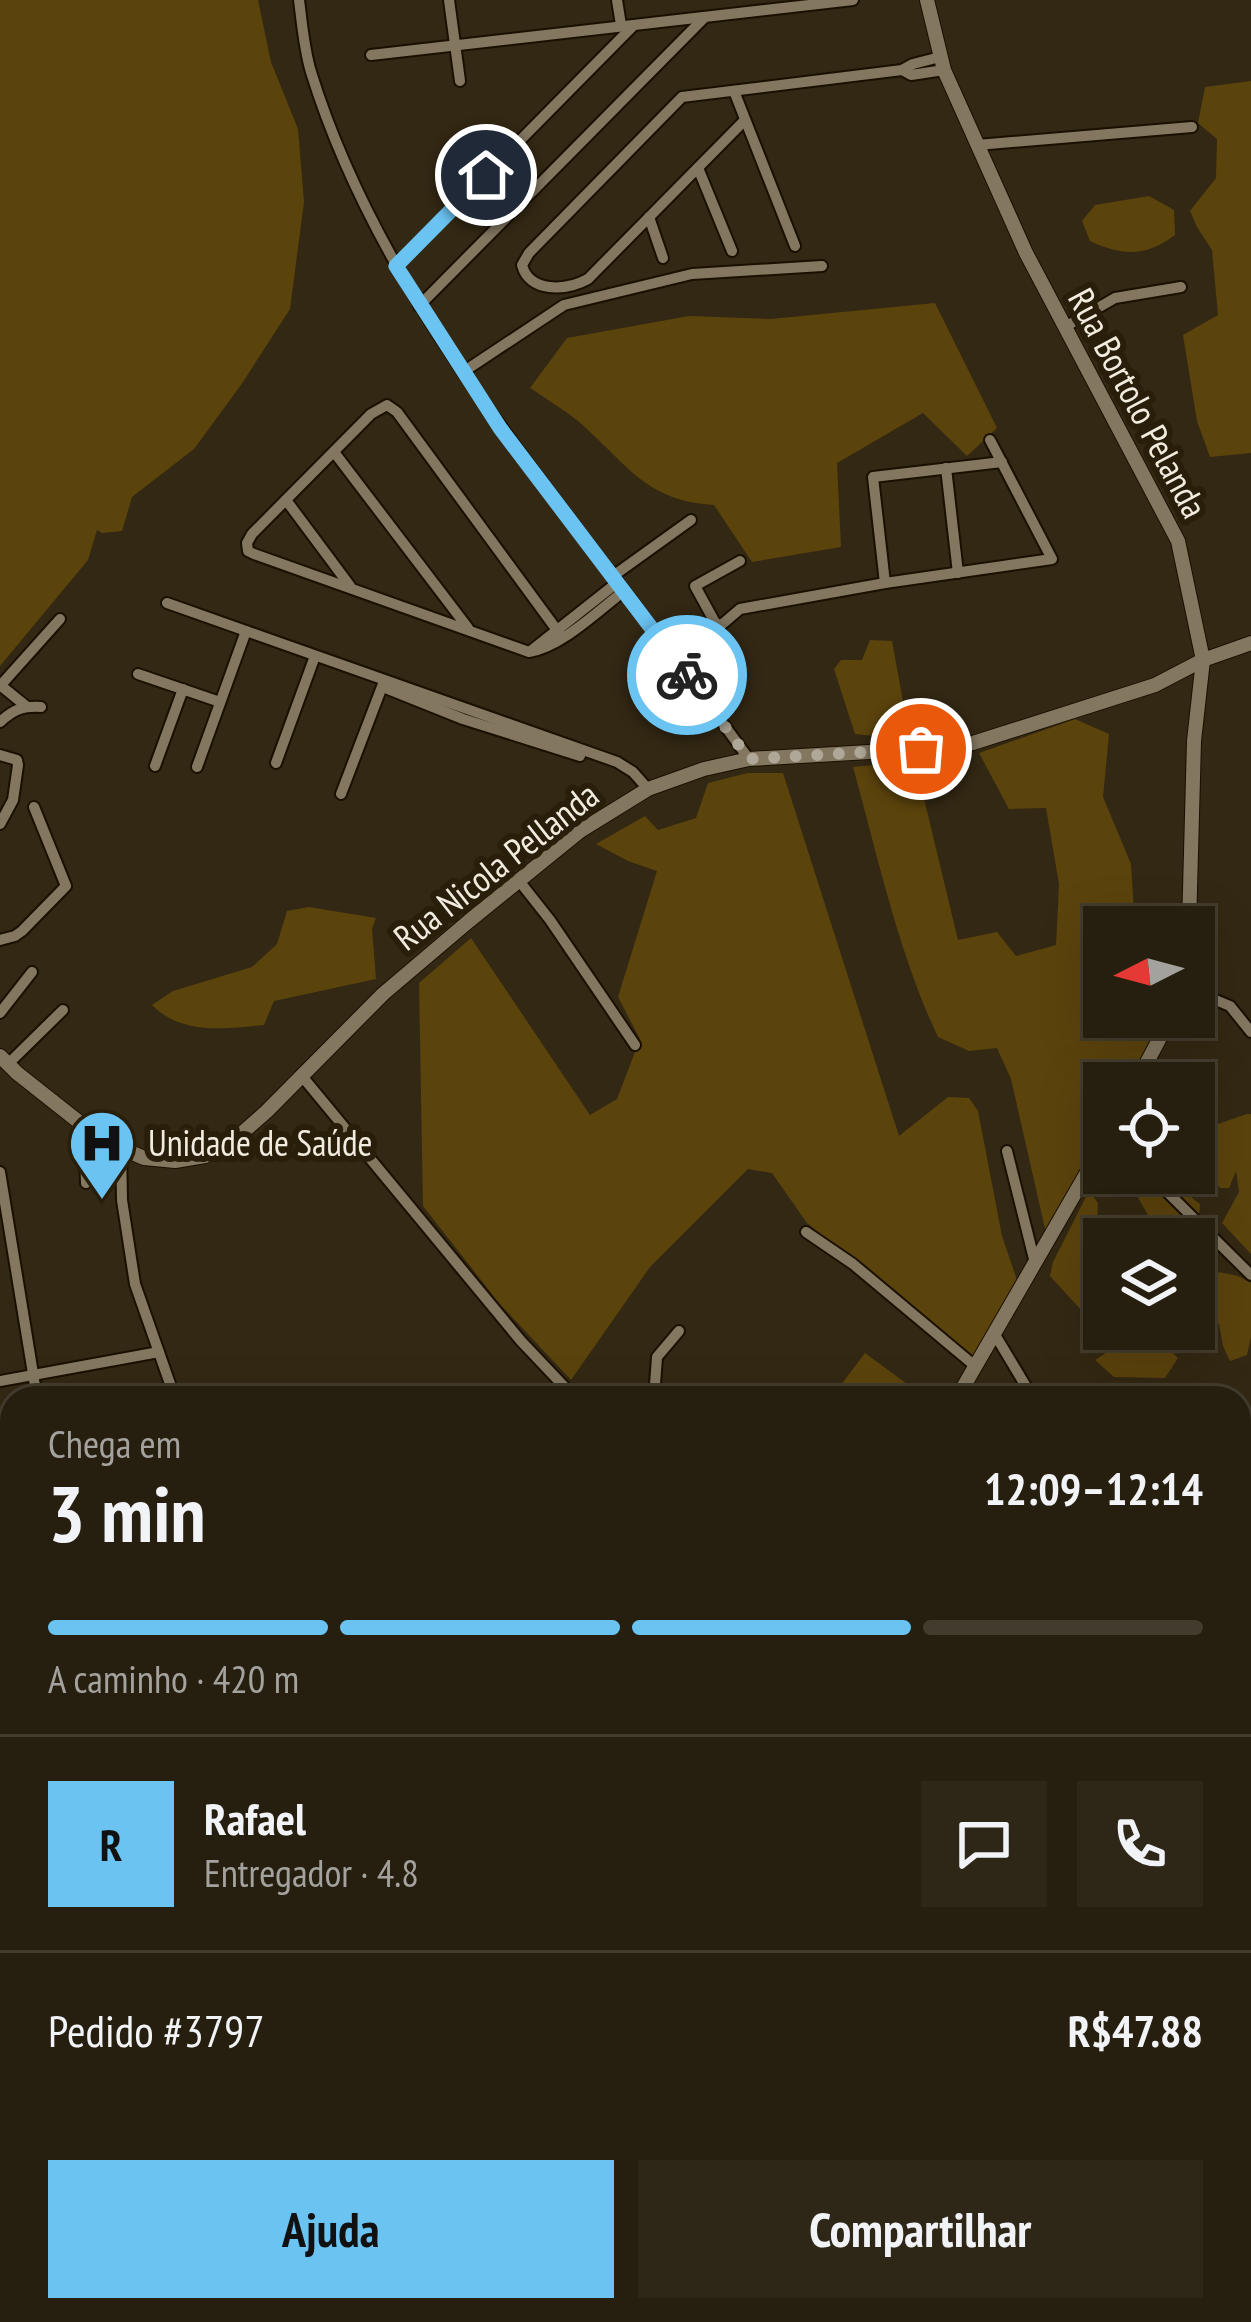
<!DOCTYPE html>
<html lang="pt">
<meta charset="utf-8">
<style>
:root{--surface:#261e0e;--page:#2e2717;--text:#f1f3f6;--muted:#a4a29e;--line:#423c2e;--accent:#6ac3f1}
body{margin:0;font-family:"PT Sans Narrow",sans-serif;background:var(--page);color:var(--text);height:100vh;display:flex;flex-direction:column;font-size:45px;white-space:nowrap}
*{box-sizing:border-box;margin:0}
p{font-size:39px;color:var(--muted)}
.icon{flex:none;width:66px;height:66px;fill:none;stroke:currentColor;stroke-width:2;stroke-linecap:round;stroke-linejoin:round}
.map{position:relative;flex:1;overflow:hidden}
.sheet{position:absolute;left:0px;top:1386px;width:1251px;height:936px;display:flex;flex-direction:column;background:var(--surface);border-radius:36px 36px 0 0;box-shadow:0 12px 48px #0002,0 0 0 3px var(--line)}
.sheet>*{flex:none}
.needle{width:78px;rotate:264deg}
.controls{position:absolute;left:1083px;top:906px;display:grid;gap:24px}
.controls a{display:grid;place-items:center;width:132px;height:132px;border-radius:0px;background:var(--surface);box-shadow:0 12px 48px #0002,0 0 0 3px var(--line);font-size:60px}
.pin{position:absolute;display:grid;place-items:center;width:102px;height:102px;color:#fff;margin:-51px;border:6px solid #fff;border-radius:50%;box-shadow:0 3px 12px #0007}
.courier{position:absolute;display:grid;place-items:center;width:120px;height:120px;margin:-60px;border:9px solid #6ac3f1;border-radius:50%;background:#fff;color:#222;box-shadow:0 3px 15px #0007}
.summary em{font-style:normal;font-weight:700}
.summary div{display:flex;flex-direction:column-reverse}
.summary{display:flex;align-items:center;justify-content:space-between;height:204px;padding:0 48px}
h1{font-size:78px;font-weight:700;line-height:90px}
.bar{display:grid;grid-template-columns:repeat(4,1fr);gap:18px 12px;align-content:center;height:144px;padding:0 48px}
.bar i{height:15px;border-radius:9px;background:var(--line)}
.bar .selected{background:var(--accent)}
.bar p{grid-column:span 4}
.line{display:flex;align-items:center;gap:30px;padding:0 48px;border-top:3px solid var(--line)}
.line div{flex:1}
.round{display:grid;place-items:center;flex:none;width:126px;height:126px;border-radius:0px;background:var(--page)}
.primary-button{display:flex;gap:24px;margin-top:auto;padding:24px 48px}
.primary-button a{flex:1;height:138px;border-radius:0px;background:var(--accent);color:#111;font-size:48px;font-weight:700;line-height:138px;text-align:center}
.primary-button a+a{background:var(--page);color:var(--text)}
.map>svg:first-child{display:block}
</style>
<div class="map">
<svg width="1251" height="2322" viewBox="0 0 1251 2322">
<rect width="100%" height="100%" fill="#332813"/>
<!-- green -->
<g fill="#5b430c">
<path d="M0,0H258L271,62L298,129L304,202L290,309L241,385L194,449L132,497L122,531L102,533L97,530L88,560L0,666Z"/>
<path d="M1251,81V453L1210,457L1197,421L1183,335L1218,315L1212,250L1197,227L1190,211L1216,178L1217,139L1198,123L1205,87Z"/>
<path d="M1149,196L1174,210L1175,235C1146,257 1122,256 1090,241L1082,221L1095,205Z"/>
<path d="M935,303L997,428L967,456L923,413L837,463L841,547L752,562L714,505C644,501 626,462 578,421C563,409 546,399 530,388L567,338L689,316L771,319Z"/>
<path d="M870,640L892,641L908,729L883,737L855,734L834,669L841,660H862Z"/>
<path d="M1075,719L1109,734L1103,797L1131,864L1135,927H1104V1017H1169L1134,1083H1104V1135L1046,1233L1011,1079L997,1048L969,1051L938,1037C898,952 878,857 853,767L915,761L958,940L997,932L1016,956L1056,945L1059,884L1046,808L1009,809L979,753Z"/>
<path d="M748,773H783L899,1136L948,1097L969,1098L978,1111L1002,1236L1017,1280L974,1362L807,1223L772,1173L748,1169L650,1267L571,1380L499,1303L423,1206L419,983L471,938L590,1115L617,1099L640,1039L618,997L657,871L628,861L596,844L645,816L658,830L696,818L708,783Z"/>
<path d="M309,907L376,918L372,929L376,979L274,1001L264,1025C225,1029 181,1035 152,1005L173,991L252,967L277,944L287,911Z"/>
<path d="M1247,1114H1251V1254L1222,1223L1239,1192L1236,1171L1229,1188H1220L1206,1169L1190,1183L1192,1198L1200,1204L1198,1232L1208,1251L1194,1266V1239H1139L1148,1215L1124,1173H1135L1160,1189L1174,1182L1179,1173H1194V1116L1212,1126Z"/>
<path d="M1089,1191L1098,1203L1097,1225L1117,1239H1104V1247H1093L1088,1268L1104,1282V1329H1147L1178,1358L1165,1378L1114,1377L1095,1360L1115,1347L1050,1276L1053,1262Z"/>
<path d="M1219,1272L1238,1276L1251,1283V1337L1247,1355L1230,1361L1223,1346L1219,1324L1194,1319V1280L1197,1284L1211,1287Z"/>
<path d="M865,1353L926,1398H831Z"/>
<path d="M1251,1759V1928L1239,1917V1778Z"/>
<path d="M1239,2272L1251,2288V2322H1067L1058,2310H1239Z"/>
</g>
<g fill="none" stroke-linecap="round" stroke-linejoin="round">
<defs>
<g id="street">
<path d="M299,0C302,23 304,49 311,72C366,250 480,401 591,547C645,617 697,688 749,759"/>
<path d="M449,0L460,81"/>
<path d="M617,0L621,25"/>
<path d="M371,55L853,0"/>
<path d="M902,70L911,75L944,70"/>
<path d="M734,91L795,246"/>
<path d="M744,121L588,279C566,291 529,293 522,265L529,253L682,97L902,70L913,64L940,57"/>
<path d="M977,145L1192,127"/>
<path d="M698,168L732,251"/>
<path d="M649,217L663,258"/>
<path d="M396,266L634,25"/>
<path d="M419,306L704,18"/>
<path d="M1065,327L1115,298L1181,287"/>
<path d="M463,372L564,305L692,274L822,266"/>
<path d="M334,452L468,628"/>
<path d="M946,468L958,573"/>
<path d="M286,500L350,586"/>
<path d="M613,576L691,520"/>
<path d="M885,583L873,477L1002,462"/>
<path d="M167,603L617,762L633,772L648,789"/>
<path d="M718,628L695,586L740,561"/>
<path d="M562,637L397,412L387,405L371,414L252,534L247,543L248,551L254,554L529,652C561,647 598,611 624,591"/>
<path d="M532,650L618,582"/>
<path d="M671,653L708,626L718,624"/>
<path d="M678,662L740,609L885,583L1052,559L990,440"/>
<path d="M138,674L220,702"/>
<path d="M0,685L26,706"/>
<path d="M1,685L60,619"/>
<path d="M383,687L463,719L580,756"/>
<path d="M0,722C14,709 23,706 41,707"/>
<path d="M0,755L17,760L18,765L13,800L0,824"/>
<path d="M276,763L315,656"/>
<path d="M155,766L183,689"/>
<path d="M197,767L246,631"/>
<path d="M341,794L383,684"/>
<path d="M520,882L550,920L635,1045"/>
<path d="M0,940L15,936L22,931L66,886L34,807"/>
<path d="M1194,991L1230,1006L1251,1032"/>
<path d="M0,1013L32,972"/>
<path d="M8,1064L63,1010"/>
<path d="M301,1075L521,1341L575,1398"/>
<path d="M84,1126L86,1183"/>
<path d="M121,1148L122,1200L135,1284L175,1398"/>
<path d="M1007,1151L1035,1263"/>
<path d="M0,1172L37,1398"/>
<path d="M1148,1173L1251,1275"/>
<path d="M806,1232L853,1264L975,1366"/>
<path d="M994,1333L1033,1398"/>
<path d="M0,1381L159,1352"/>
<path d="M654,1398L657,1357L679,1331"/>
<path d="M1239,1531L1251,1543"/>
<path d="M0,1567L12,1563"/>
<path d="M0,1598L12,1597"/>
<path d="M1239,1642L1243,1646L1251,1637"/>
<path d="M1239,2006L1251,2015"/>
</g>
<g id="secondary">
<path d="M927,0L944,70L1026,253L1178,541L1203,660L1194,741L1189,927"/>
<path d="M0,1056L17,1073L84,1126L121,1148L144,1158L175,1161L205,1156L232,1142L267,1111L383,994L469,921L580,831L648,789L704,769L749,759L921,749L973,743L1155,685L1203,660L1251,643"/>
<path d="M1136,1083L1171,1017"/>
<path d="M957,1398L1104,1143"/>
<path d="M546,2322L586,2310"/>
</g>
</defs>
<!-- street casing -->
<use href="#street" stroke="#1a1000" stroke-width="14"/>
<!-- secondary casing -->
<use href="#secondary" stroke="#1a1000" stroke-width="16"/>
<!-- street -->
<use href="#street" stroke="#837760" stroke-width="10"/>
<!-- secondary -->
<use href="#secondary" stroke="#837760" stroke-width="14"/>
</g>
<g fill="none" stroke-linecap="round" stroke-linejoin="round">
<!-- done -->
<path stroke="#afa798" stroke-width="12" stroke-dasharray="0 21.6" d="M687,675L749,759L921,749"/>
<!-- route -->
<path stroke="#6ac3f1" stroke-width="15" d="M486,175L396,266L500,428L687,675"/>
</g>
<!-- icons -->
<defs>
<symbol id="hospital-pin" viewBox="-11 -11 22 30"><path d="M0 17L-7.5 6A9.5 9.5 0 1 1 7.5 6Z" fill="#6ac3f1" stroke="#291e09"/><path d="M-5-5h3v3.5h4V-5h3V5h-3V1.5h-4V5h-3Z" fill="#111"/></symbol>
</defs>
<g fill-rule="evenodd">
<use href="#hospital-pin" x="64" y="1105" width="76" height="104"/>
</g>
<g text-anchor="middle" stroke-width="12" stroke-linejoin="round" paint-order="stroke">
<!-- street labels -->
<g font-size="36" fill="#f2ebdf" stroke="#291e09">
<text transform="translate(1138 403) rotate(62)" y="13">Rua Bortolo Pelanda</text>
<text transform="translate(496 866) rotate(-38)" y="13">Rua Nicola Pellanda</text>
</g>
<!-- poi labels -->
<g font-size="36" fill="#f2ebdf" stroke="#291e09" text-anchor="start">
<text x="148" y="1156">Unidade de Saúde</text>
</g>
</g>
</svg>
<div class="controls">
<a><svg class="needle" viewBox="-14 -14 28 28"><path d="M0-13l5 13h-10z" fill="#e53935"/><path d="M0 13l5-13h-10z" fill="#a4a29e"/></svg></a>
<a><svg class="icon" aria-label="locate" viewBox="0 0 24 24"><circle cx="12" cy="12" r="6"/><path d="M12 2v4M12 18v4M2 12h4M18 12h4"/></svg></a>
<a><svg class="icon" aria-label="layers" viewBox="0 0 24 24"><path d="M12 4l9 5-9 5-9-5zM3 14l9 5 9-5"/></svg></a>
</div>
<div class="pin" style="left:921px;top:749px;background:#ea580c"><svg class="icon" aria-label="bag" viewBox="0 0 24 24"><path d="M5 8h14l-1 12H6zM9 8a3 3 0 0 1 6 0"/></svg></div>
<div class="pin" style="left:486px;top:175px;background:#1f2937"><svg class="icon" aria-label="home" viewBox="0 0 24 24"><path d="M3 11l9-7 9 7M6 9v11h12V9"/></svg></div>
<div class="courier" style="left:687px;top:675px"><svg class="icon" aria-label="bike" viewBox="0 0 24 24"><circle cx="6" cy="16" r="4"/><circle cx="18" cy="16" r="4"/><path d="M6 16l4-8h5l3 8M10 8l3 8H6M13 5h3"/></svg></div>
<section class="sheet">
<div class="summary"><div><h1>3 min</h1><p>Chega em</p></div><em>12:09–12:14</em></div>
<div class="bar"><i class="selected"></i><i class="selected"></i><i class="selected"></i><i></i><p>A caminho · 420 m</p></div>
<div class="line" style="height:216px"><b class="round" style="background:var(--accent);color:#111">R</b><div><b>Rafael</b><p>Entregador · 4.8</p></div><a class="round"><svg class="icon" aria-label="chat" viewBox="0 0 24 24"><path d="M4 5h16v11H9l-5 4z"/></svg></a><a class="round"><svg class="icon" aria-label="phone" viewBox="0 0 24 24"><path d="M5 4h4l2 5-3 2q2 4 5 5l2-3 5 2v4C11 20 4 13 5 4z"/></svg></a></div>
<div class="line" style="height:156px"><div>Pedido #3797</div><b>R$47.88</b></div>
<div class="primary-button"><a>Ajuda</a><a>Compartilhar</a></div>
</section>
</div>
